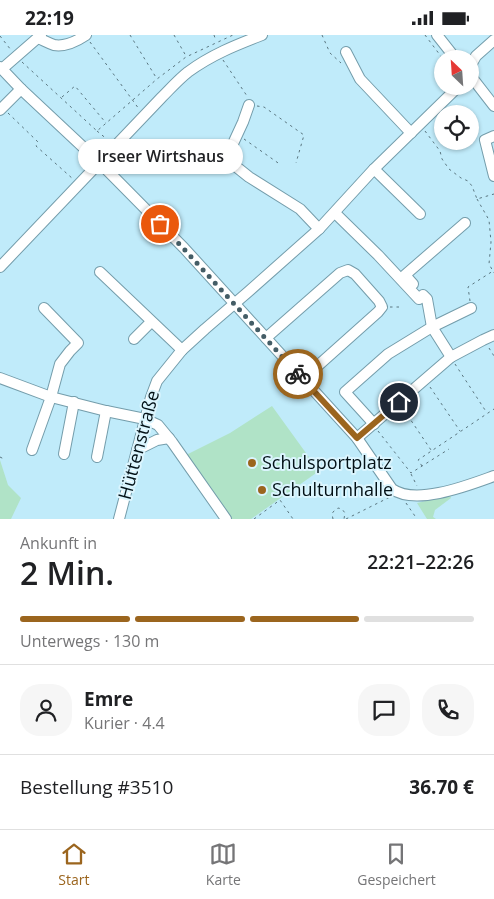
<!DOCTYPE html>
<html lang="de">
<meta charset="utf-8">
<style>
:root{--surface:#fff;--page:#f6f6f6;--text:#202124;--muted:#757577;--line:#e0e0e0;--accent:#9b651e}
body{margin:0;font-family:"Open Sans",sans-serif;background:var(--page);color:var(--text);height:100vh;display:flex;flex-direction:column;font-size:19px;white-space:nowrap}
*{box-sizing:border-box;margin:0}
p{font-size:16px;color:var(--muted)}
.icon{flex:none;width:28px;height:28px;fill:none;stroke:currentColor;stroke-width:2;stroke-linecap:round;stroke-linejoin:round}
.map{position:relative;height:484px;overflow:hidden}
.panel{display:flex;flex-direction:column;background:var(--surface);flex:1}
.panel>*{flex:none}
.needle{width:32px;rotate:335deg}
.fabs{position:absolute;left:434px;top:15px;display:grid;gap:10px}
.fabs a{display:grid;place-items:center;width:45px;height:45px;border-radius:50%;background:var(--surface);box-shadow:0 1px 4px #0004;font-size:25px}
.pin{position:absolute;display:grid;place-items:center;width:42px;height:42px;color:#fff;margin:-21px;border:2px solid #fff;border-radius:50%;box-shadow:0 1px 5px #0007}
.courier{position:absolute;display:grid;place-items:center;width:50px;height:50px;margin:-25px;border:4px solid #9b651e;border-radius:50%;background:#fff;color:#222;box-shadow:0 1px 6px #0007}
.bubble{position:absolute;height:35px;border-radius:18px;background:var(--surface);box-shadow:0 1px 4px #0004;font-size:16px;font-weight:600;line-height:35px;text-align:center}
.overview em{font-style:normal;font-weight:600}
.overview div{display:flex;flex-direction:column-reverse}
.overview{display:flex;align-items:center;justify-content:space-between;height:85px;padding:0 20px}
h1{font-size:32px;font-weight:600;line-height:38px}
.bar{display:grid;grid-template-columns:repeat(4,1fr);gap:8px 5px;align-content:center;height:60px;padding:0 20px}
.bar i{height:6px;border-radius:4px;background:var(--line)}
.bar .on{background:var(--accent)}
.bar p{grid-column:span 4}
.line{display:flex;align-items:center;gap:12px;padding:0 20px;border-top:1px solid var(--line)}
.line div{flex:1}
.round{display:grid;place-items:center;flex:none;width:52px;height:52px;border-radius:20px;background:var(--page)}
.status{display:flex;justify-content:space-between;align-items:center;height:35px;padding:0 25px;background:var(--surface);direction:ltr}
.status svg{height:14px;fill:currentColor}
.menu{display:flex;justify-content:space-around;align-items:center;height:70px;border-top:1px solid var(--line);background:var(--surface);font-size:14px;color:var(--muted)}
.menu a{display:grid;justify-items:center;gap:2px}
.menu .on{color:var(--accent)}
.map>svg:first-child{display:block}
</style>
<div class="status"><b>22:19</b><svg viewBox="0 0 49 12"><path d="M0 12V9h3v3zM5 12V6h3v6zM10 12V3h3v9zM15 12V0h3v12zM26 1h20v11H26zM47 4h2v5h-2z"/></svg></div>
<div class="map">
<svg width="494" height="484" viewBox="0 0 494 484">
<rect width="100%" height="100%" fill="#c0ebfa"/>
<!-- green -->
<g fill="#b0e3c7">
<path d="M272,371L319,436L251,484H229L186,420L230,398Z"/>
<path d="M0,425L8,450L21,463L11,484H0Z"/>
<path d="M450,460L451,463L435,475L433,482L436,484H427L417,468Z"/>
</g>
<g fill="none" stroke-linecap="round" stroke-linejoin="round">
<defs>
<g id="minor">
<path d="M437,0L456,24"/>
<path d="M38,3C43,5 48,8 54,10C65,12 77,6 86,0"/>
<path d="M346,17L360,44L411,98"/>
<path d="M0,32L21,54L100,128L184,213L357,403L392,454C416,471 469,450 494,441"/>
<path d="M470,32L476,21L494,5"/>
<path d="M2,34L41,0"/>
<path d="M470,40L494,71"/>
<path d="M249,70L243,87L231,113L234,130L249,142L300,174L319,194"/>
<path d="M0,75L21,54"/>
<path d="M494,101L485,105L494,141"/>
<path d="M374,134L420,179"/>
<path d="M335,178L378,220L419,264L423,260L427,264L432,292L451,322"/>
<path d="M0,232L162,62C171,53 179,44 188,37C211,20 236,10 262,0"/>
<path d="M100,237L182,315"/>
<path d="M413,249L405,240L465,188"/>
<path d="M266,303L340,238L348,235L355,239L379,266L382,272L378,277L303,344"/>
<path d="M134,304L151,287"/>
<path d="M0,343L51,362L106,376L145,384L158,390L172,407L226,484"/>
<path d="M374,389L345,357L388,319L432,292L471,273"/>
<path d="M357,403L451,322L483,305L494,300"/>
<path d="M32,415L51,362L60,329L70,316L78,308L44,273"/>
<path d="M137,415L157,405L169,403"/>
<path d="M64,419L74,367"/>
<path d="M97,422L106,376"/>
<path d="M119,484L151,362L157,346L182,315L205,294L248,257L319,194L374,134L459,51"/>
</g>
</defs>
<!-- minor casing -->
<use href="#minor" stroke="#749dab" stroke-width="12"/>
<!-- path -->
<g stroke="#5a7680" stroke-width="1" stroke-dasharray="2.5 4" stroke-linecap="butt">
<path d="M130,0L157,44"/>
<path d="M174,0L186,21"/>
<path d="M214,0L216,6"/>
<path d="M322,0L330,18L341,28"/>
<path d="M425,0L443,24"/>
<path d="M0,1L11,15"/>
<path d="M90,7L139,74"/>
<path d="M223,25L247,61"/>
<path d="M22,27L97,96L157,44L186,22L233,0"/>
<path d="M62,62L75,51L106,88"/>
<path d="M257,71L264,72L304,100L296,128"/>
<path d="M8,78L38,107L36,111L73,144"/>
<path d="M97,96L108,105"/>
<path d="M425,96L440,116L442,124L449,134L461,143L468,146L472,151L477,164L494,159"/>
<path d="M244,104L281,130"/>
<path d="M477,164L489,185L491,207L489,229L494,238"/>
<path d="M470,266L468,252L493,236"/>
<path d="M390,272H401"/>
<path d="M489,313L494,321"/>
<path d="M455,329L487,378"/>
<path d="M430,352L460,396"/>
<path d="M404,375L431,415"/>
<path d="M378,396L411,438L449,414"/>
<path d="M0,422L4,424"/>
<path d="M422,431L418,425L494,374"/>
<path d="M411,439L417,451"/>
<path d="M406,468L417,484"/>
<path d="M254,484L280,465L293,484"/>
<path d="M333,484L332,479L333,477L338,473L342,474L345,478L344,484"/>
<path d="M346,484L390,462"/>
</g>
<!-- minor -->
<use href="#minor" stroke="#fff" stroke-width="10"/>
</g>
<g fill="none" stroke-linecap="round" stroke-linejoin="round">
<!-- done -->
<path stroke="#445d66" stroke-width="5" stroke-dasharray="0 9" d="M160,189L184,214L298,339"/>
<!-- route -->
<path stroke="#9b651e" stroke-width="6" d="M298,339L357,403L399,367"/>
</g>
<!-- markers -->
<g fill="#9b651e" stroke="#dbf5fe" stroke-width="2">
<circle cx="252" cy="428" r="5"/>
<circle cx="262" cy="455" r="5"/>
</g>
<g text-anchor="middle" stroke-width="4" stroke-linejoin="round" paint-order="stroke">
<!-- street labels -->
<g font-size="18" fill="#021016" stroke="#dbf5fe">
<text transform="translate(139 410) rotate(-75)" y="6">Hüttenstraße</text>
</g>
<!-- poi labels -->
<g font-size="18" fill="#021016" stroke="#dbf5fe" text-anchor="start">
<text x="262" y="434">Schulsportplatz</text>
<text x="272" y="461">Schulturnhalle</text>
</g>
</g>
</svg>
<div class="fabs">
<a><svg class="needle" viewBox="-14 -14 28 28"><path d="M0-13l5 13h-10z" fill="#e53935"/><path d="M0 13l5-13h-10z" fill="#757577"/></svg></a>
<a><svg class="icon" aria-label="locate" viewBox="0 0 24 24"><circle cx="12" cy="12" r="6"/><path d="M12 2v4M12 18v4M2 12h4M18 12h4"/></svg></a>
</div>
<div class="pin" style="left:160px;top:189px;background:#ea580c"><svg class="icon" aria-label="bag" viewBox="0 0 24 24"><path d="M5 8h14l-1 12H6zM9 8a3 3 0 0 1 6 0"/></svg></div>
<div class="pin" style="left:399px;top:367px;background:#1f2937"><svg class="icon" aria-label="home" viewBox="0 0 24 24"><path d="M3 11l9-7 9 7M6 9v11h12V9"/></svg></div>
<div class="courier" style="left:298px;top:339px"><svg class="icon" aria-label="bike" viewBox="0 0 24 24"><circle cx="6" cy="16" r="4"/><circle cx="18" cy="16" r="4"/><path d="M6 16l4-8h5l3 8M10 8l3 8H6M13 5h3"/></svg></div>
<div class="bubble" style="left:78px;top:104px;width:165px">Irseer Wirtshaus</div>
</div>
<section class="panel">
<div class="overview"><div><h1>2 Min.</h1><p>Ankunft in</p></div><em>22:21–22:26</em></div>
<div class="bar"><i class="on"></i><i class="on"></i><i class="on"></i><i></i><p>Unterwegs · 130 m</p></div>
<div class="line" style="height:90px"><a class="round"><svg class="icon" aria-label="person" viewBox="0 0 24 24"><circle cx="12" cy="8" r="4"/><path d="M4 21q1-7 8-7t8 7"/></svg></a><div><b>Emre</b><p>Kurier · 4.4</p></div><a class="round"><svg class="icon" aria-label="chat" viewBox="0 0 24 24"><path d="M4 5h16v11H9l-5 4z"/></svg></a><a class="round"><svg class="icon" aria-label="phone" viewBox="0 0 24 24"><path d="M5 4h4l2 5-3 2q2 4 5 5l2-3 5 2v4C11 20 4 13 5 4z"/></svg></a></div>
<div class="line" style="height:65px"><div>Bestellung #3510</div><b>36.70 €</b></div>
</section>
<nav class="menu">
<a class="on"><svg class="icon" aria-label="home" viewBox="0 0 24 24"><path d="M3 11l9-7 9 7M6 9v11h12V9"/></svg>Start</a>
<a><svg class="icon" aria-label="map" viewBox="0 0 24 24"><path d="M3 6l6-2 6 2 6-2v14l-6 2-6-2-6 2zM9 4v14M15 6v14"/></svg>Karte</a>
<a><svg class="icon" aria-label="saved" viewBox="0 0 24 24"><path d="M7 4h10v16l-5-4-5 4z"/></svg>Gespeichert</a>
</nav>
